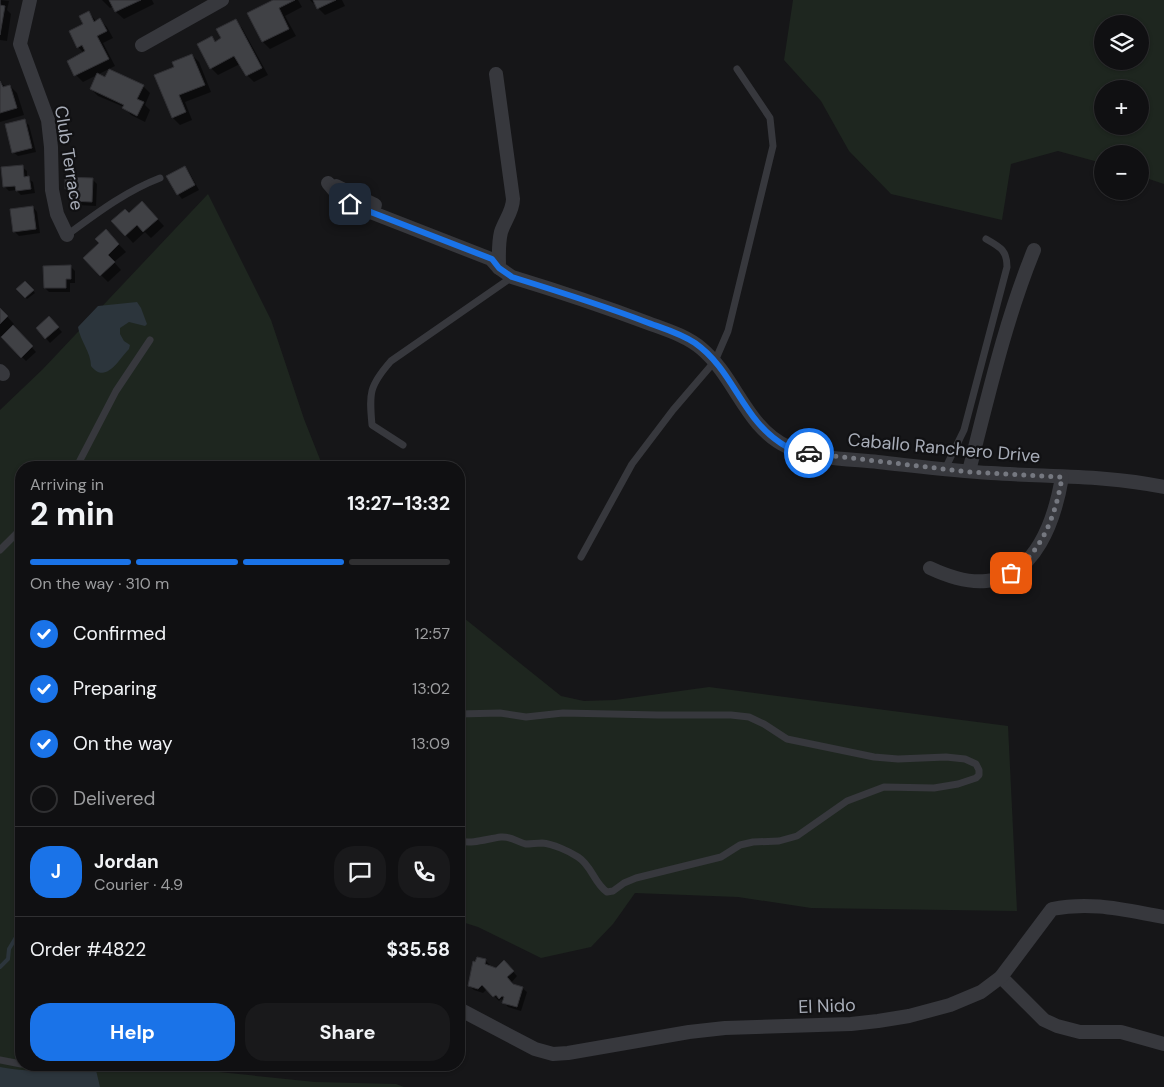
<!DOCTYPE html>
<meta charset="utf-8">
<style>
:root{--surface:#101012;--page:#19191b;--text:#f1f3f6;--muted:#9c9d9f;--line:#303032;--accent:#1a73e8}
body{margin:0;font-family:"DM Sans",sans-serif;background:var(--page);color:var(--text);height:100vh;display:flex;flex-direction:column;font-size:19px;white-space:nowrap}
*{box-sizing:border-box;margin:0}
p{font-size:16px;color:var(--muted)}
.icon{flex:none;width:28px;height:28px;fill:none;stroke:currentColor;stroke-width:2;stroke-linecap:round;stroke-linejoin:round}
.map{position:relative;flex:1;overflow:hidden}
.sheet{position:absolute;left:15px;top:461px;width:450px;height:610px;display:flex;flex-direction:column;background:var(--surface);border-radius:20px;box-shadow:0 1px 4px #0004,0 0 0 1px var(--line)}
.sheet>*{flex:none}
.buttons{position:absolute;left:1094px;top:15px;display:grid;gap:10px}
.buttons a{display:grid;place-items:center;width:55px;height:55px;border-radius:50%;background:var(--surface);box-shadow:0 1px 4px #0004,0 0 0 1px var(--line);font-size:25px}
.pin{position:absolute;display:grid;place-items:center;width:42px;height:42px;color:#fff;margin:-21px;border-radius:10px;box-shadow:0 2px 8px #0006}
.courier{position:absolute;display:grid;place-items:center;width:50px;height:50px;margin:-25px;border:4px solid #1a73e8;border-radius:50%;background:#fff;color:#222;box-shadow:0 1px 6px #0007}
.summary em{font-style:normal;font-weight:700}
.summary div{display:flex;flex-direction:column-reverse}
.summary{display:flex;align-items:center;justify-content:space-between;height:85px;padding:0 15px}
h1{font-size:32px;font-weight:700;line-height:38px}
.bar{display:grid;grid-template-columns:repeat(4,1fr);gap:8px 5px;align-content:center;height:60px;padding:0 15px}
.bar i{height:6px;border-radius:4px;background:var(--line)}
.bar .active{background:var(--accent)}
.bar p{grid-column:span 4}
.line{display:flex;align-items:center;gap:12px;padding:0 15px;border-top:1px solid var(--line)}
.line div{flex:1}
.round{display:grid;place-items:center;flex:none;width:52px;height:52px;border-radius:20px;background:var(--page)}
ol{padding:0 15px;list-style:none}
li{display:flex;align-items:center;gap:15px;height:55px}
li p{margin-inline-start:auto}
li .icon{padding:5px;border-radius:50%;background:var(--accent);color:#fff;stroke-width:4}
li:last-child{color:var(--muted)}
li i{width:28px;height:28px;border:2px solid var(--line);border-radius:50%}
.primary-button{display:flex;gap:10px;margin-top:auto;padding:10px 15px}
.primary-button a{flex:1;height:58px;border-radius:20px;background:var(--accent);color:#fff;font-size:20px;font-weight:700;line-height:58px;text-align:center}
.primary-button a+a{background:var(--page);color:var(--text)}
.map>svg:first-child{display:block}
</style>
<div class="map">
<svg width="1164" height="1087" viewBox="0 0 1164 1087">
<rect width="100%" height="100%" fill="#161618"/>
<!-- green -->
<g fill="#1e261f" fill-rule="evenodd">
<path d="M793,0H1164V184L1140,176V154H1102V163L1058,151L1011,164L1002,220L891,194L849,151L821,101L784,60ZM1102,24H1140V61H1102ZM1102,89H1140V126H1102Z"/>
<path d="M208,194L271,320L304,419L323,467L21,468V1065H204L219,1072L315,1082L396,1084L404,1087H0V410L43,369Z"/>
<path d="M459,614L561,696L584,701L615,700L709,687L1008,726L1017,911L811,908L738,897L635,893L613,924L591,947L541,958L478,927L459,921Z"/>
</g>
<!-- water -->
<g fill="#2c353c">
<path d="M137,302L141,308L147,324L145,326L129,322L120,328V334L124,341L130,345L129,349C119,359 106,385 91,366C91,352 80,341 78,327L98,306Z"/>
<path d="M44,1065H103L96,1070L100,1087H0V1067C13,1069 33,1074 44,1065Z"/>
</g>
<!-- shadow -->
<g fill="#0007">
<path d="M0,0L9,1L7,10L11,14L7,41L0,40Z"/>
<path d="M102,0H152L154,4L124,19L116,12L114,6L110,8Z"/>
<path d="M276,0H298L302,7L285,16L296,36L270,49L263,42L249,13Z"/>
<path d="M310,0H342L345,6L325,15L318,8L315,3H313Z"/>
<path d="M89,13L97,22L100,20L107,27L113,38L103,43L115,66L83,82L76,75L68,61L84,53L78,47Z"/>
<path d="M235,21L242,28L268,75L254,82L247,75L240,64L218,75L211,68L212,38L216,42L223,39Z"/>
<path d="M192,55L199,62L211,92L185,102L192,120L180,125L173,118L175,68Z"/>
<path d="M106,79L143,86L150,93L145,105L150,110L145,122L131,115L124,107L98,96L91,89Z"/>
<path d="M0,82L6,87L10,86L17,93L24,115L0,122Z"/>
<path d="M24,121L29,125L36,152L18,156L13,152Z"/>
<path d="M22,167L27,171V178L33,182L35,193L21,195L16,190L9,191L4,186Z"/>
<path d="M185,167L189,172L199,190L182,199L178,194Z"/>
<path d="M92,179L97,184L96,206L77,205L73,200V193L66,188Z"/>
<path d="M33,207L37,212L40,233L19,236L14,231Z"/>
<path d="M149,210L164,226L151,238L145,232L133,243L113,221L129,215Z"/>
<path d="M106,231L126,252L114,262L121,270L108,282L101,275L100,243Z"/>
<path d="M70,266L75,271V283H70V292H49L45,288Z"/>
<path d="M25,283L35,293L27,299L18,289Z"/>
<path d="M0,309L14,324L12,326L36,352L26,361L1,336L0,337Z"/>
<path d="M49,318L62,332L50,343L37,328Z"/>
<path d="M485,960L490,965L489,967L496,969L504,962L517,976L511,983L522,988L527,992L521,1011L508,1007L501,999L499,1001L487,989L483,993L474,990L469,986Z"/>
</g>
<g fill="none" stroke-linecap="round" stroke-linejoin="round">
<!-- stream -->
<path stroke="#2c353c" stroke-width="4" d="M0,967L8,959L9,949L21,929"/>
</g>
<!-- building -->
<g fill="#404145" stroke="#303034">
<path d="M0,0V5L5,6L0,35Z"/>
<path d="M109,0H141L115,12Z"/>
<path d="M273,0H295L279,8L289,29L262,42L247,13Z"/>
<path d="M313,0H336L317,9Z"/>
<path d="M89,11L94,22L100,18L107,31L97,36L109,59L74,76L67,61L85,51L82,45L77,48L69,31L83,24L79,16Z"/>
<path d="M236,19L262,68L246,76L234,56L210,69L197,44L212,36L215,42L221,38L216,29Z"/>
<path d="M192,54L205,85L179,95L186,112L172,118L154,75L174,67L172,62Z"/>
<path d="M109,69L144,85L137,99L144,102L137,116L122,108L124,105L90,89L97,73L105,77Z"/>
<path d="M0,81L3,87L10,85L17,108L0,113Z"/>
<path d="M25,119L32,148L12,153L5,124Z"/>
<path d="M23,165L24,177L29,176L31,189L16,191L15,186L3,187L1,167Z"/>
<path d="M185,166L195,185L177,195L166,176Z"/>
<path d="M65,177L93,178L92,202L71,201L72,189H65Z"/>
<path d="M142,201L158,219L143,232L137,225L125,236L111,221L125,209L129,213Z"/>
<path d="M33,206L36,229L13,232L10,209Z"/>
<path d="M106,229L119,244L108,255L115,262L100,276L83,258L99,243L95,239Z"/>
<path d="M71,265V279H66V288H44L43,266Z"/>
<path d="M25,281L34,290L25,298L16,289Z"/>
<path d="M0,308L8,316L0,324Z"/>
<path d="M49,316L59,327L45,339L36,328Z"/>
<path d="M13,325L33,346L21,358L1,337Z"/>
<path d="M477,957L486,959L485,964L496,968L504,960L514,971L507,977L513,984L523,987L517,1007L502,1003L504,997L502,996L499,999L496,995L493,997L482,985L478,989L468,986L473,961L475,962Z"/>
</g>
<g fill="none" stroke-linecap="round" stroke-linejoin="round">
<!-- service -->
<g stroke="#37383d" stroke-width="7">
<path d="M67,235C97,213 126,191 160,178"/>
<path d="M403,445L372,425C369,393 369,386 391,361L512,277"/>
<path d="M76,468L116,391L150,340"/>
<path d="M945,469L964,430L1007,267C1007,250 1000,247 986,239"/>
<path d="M0,550L21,529"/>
<path d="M581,557L632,464L673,410L715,361L728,331L773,146L770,118L737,69"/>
<path d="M459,714L500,713L526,717L563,713L658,715H731L749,717L764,724L787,739L874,757L898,759L946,757L965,759L976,764L979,770V775L976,778L958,784L934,788L884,787L847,801L797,836L779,841L753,842L740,845L721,857L636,878L624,883L613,891L607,892C594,883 592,866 578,857C569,851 553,844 542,843C537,843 531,844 526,844C517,842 511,836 501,837C486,839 474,844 459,841"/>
<path d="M0,1060L21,1064"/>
</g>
<!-- minor -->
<g stroke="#37383d" stroke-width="14">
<path d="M30,0L20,44L48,120L51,147L52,190L57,214L67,235"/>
<path d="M142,45L222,0"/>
<path d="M496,74L513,199C513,211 505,220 501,232C498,244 499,256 499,268"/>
<path d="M328,183L339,196L350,204L491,259L499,268L512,277C558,291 603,306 648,323C667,330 687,336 702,349C736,378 746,428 788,447C815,459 849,459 878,462C915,466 953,471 991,473C1049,477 1107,475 1164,487"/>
<path d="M336,186L375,205"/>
<path d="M0,371L3,374"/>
<path d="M969,471C988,397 1005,321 1034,250"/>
<path d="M930,568C947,576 967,583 986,581C1036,577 1055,519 1062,477"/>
<path d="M1001,977L1044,1020L1057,1026L1080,1032H1121L1164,1044"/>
<path d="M459,1009L535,1049L553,1054L568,1053L689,1032L725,1028L851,1024L878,1021L909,1016L950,1005L981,992L1001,977L1052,909C1092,901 1124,910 1164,917"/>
</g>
</g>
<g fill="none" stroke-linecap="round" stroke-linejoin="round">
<!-- done -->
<path stroke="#757880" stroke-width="5" stroke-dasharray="0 9" d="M809,453L969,472L1062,477C1056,514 1043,551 1011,573"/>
<!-- route -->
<path stroke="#1a73e8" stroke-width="6" d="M350,204L492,259L499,268L512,277C557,291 602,305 646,322C662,328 680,333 695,343C736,372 741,421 787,447C793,450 802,451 809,453"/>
</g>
<g text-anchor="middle" stroke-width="4.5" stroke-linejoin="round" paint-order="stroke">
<!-- street labels -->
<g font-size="18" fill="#a8adb8" stroke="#111113">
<text transform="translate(69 158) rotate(81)" y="6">Club Terrace</text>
<text transform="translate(944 448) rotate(5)" y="6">Caballo Ranchero Drive</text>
<text transform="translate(827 1006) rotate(-2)" y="6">El Nido</text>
</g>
</g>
</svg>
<div class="buttons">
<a><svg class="icon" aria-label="layers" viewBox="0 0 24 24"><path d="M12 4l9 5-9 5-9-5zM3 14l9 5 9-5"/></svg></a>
<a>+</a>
<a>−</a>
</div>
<div class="pin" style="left:1011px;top:573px;background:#ea580c"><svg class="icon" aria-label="bag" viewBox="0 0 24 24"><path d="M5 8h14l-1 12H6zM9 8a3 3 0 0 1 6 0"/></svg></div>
<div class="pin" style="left:350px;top:204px;background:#1f2937"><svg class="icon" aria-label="home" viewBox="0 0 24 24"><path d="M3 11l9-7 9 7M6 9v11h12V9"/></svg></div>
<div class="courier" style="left:809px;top:453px"><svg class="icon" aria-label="car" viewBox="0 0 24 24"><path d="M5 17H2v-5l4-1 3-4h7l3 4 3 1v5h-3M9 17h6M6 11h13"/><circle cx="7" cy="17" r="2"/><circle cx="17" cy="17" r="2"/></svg></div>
<section class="sheet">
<div class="summary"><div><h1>2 min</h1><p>Arriving in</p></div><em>13:27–13:32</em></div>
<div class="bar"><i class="active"></i><i class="active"></i><i class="active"></i><i></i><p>On the way · 310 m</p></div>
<ol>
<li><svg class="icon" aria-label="check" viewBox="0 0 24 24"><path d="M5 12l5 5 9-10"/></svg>Confirmed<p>12:57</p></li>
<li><svg class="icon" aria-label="check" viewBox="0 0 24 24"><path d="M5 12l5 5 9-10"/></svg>Preparing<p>13:02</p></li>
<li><svg class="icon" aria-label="check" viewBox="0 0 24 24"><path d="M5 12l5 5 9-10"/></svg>On the way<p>13:09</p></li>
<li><i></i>Delivered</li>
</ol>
<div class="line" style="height:90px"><b class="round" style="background:var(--accent);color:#fff">J</b><div><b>Jordan</b><p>Courier · 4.9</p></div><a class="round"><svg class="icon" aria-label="chat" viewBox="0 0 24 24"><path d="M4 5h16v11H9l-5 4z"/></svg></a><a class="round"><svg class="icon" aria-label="phone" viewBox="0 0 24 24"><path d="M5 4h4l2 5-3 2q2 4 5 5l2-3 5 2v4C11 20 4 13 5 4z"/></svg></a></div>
<div class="line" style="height:65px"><div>Order #4822</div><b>$35.58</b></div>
<div class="primary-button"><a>Help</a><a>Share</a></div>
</section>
</div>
